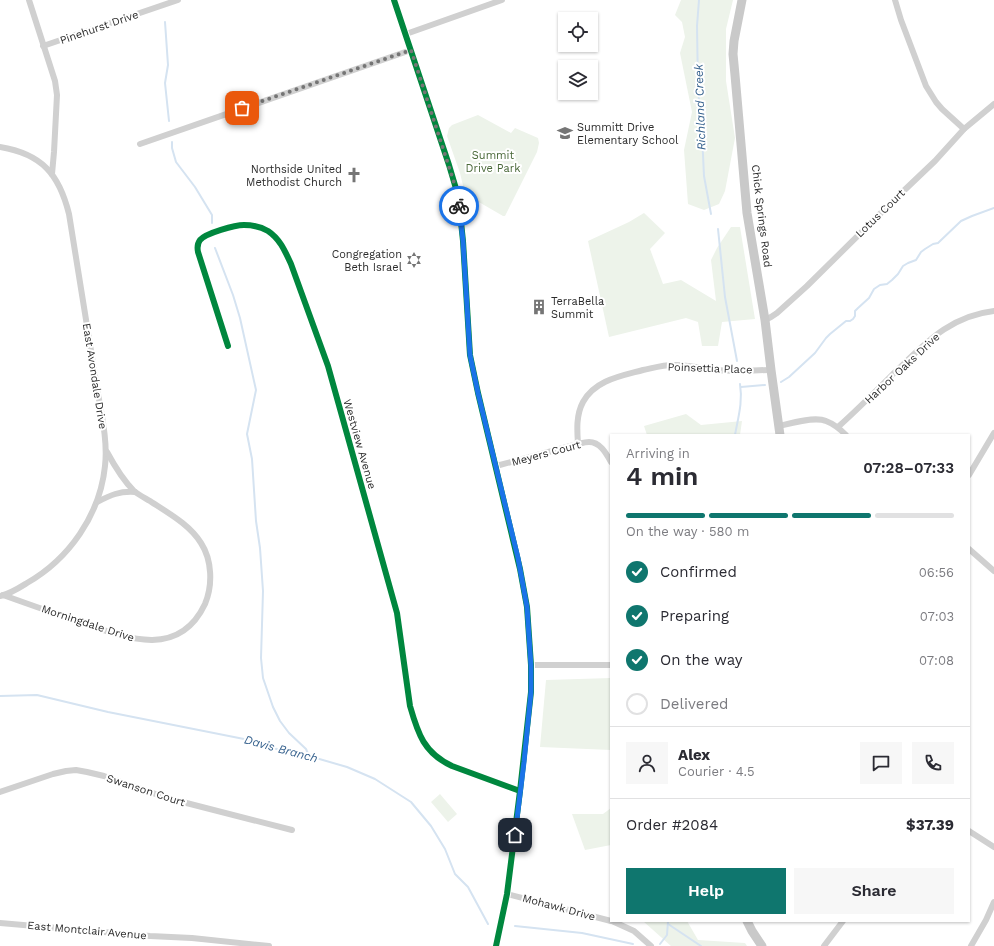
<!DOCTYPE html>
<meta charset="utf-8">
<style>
:root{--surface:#fff;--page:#f7f7f7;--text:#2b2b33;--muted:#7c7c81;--line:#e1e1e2;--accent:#0f766e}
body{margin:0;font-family:"Work Sans",sans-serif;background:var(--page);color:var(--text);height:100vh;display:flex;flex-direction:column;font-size:15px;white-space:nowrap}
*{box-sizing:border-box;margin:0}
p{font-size:13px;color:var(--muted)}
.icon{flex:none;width:22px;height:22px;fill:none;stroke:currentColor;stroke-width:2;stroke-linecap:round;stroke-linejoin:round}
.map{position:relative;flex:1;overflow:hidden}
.sheet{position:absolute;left:610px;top:434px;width:360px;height:488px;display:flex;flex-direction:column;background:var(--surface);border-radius:0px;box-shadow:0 1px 3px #0004}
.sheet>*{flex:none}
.tools{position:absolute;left:558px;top:12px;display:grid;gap:8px}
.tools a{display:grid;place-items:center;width:40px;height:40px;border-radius:0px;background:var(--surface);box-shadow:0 1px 3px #0004;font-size:20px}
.pin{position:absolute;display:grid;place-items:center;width:34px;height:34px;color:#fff;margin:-17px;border-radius:8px;box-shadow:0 2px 6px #0006}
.courier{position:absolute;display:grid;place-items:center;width:40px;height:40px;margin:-20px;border:3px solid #1a73e8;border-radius:50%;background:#fff;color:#222;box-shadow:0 1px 5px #0007}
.headline em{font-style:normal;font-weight:600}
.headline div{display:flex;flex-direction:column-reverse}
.headline{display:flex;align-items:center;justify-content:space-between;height:68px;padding:0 16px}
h1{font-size:26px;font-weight:600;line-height:30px}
.bar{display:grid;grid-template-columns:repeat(4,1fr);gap:6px 4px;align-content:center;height:48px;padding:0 16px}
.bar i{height:5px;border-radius:3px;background:var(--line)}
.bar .current{background:var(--accent)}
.bar p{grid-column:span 4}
.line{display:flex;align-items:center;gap:10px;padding:0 16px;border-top:1px solid var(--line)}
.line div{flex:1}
.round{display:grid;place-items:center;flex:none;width:42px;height:42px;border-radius:0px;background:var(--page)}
ol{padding:0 16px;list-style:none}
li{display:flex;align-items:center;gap:12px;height:44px}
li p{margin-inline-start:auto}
li .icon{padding:4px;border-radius:50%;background:var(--accent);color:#fff;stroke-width:4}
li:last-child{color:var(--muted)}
li i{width:22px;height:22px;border:2px solid var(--line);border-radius:50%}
.action{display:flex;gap:8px;margin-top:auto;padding:8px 16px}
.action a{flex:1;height:46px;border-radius:0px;background:var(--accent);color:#fff;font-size:16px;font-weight:600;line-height:46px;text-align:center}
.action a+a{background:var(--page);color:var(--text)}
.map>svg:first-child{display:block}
</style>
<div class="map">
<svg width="994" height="946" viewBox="0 0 994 946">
<rect width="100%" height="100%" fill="#fff"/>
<!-- green -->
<g fill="#edf3ea">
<path d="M681,0H733L726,29V81L735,138L725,191L719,204L704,210L688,204L684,150L692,112L680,53L685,37L682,22L675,15Z"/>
<path d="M478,115L511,133L515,128L538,138L539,143L537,152L505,216H503L465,194L460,173L447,136L449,128L452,125Z"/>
<path d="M644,213L665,233L650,249L663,284L681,280L716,301L711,260L717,248L731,227H740L755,319L722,322L718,346H702L698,322L686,318L609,337L588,241L629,222Z"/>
<path d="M686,414L701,425L742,421L740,435H647L644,426Z"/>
<path d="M611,678V750L540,747L546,680Z"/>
<path d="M440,794L457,814L448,822L431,802Z"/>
<path d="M611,808V845L585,850L572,814H603Z"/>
<path d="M643,921H687L698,940L745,943L747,946H671Z"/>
</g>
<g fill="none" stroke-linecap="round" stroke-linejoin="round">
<!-- stream -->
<g stroke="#d5e3f1" stroke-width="2">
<path d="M699,0L697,26L698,88L702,133L704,176L711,214"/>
<path d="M165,22L168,65L165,83L169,121"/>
<path d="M172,142V148L176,162L195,187L212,215V223"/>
<path d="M718,229L725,297L737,361"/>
<path d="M215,248L233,295L240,318L256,390L247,434L252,459L256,521L260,548L263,591L261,658L263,678L273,707L280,721L289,733L306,749L309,756"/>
<path d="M781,382L789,377L815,353L826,338L830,334L846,321H850L853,319L855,316V311L858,308L869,298L874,289L880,285L887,284L892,280L898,274L903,266L908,263L916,260L921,252L925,249L933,244L938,243L961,221L972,216L994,208"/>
<path d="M741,387L765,385"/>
<path d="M735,435C738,418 743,402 740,384"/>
<path d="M0,696L37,695L108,712L249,740L289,753L309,756L347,767L375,779L411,802L431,826L445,849L455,874L468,887L488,924"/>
<path d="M668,924L701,946"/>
<path d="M515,926L582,933L633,944"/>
<path d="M660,944L667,935L668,921"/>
</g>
<!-- street -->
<g stroke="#d0d0d0" stroke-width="6">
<path d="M29,0L55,81L57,95L54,152L52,174"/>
<path d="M394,0L449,165L457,192L459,203L463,241L470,355L478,393L520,569L527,607L531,665V692L520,791L507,894L496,946"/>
<path d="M895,0L901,20L926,86L936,102L942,109L964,129"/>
<path d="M406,34L502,0"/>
<path d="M43,46L178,0"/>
<path d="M140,144L411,50"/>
<path d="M0,147C42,154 59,174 69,214C78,272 88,330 97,388C101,412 108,441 105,466C100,515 69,559 27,583C19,588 10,594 0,596"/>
<path d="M765,320L771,317L777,313L807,286L893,201L935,161L964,129L994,104"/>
<path d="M228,346L198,252C197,247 197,244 200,240C206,233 235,225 244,225C252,225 261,227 268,231C280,239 285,251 291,264L328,366L397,613L410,706C418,734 424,753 452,766L520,791"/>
<path d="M779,426C791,423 815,416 826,421C834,424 840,429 846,435"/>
<path d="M838,427C857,410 875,392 893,374C924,345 949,316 994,311"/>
<path d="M578,444C577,430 576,415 583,402C595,380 621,376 643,370C653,368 663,365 673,365C687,364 702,369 716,370C734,372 753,370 771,370"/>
<path d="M496,466L578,444C582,443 585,442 589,442C600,442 606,453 611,462"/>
<path d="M969,475L994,433"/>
<path d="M97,502C111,495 119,491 135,492"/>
<path d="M969,549L994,571"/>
<path d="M3,595C28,604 53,613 78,621C123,637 178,661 205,604C213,585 212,560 201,543C189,524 168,513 150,501C145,498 139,495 134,491C123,480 114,465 107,452"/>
<path d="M531,665H611"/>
<path d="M0,792L53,774L66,771L76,770L87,772L104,776L167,798L292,830"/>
<path d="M969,831L994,847"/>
<path d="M507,894L611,921"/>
<path d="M612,921L634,931L651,946"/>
<path d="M0,923L150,936L192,938L269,946"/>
<path d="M824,946L843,921"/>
<path d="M971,946L986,920L994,902"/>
</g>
<!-- secondary -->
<g stroke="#c9c9c9" stroke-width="9">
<path d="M742,0L734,41L733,54L735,75L747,213L765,320L771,370L780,435"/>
<path d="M747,921L752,931L762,946"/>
</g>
<defs>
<g id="cycleway">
<path d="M394,0L449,165L457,192L459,203L463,241L470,355L478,393L520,569L527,607L531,665V692L520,791L507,894L496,946"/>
<path d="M228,346L198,252C197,247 197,244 200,240C206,233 235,225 244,225C252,225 261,227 268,231C280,239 285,251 291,264L328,366L397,613L410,706C418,734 424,753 452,766L520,791"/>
</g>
</defs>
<!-- cycleway casing -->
<use href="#cycleway" stroke="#fff" stroke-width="8"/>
<!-- cycleway -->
<use href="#cycleway" stroke="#00873e" stroke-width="6"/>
</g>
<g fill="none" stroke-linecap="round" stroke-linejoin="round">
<!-- done -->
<path stroke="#757575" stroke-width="4" stroke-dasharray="0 7.2" d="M242,108L411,50L450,170L457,192L459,206"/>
<!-- route -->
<path stroke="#1a73e8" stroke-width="5" d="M459,206L463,241L470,355L478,393L518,558L527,607L531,666V692L524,762L515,835"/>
</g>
<!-- icons -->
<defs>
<symbol id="school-bare" viewBox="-9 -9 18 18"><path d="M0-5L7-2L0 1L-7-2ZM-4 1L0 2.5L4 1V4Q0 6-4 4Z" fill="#757575" stroke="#fff" stroke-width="2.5" paint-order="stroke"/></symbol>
<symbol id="church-bare" viewBox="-9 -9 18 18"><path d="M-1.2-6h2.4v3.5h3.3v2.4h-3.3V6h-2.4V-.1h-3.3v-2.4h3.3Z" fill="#757575" stroke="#fff" stroke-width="2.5" paint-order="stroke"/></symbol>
<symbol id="synagogue-bare" viewBox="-9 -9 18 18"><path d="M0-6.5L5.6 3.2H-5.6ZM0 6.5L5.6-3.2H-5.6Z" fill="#757575" stroke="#fff" stroke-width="2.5" paint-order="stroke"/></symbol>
<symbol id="building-bare" viewBox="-9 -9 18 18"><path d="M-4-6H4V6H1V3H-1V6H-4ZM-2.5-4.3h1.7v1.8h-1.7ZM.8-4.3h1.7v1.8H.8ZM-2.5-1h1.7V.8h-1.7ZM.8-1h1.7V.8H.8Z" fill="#757575" stroke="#fff" stroke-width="2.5" paint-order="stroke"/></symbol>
</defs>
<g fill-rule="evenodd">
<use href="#school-bare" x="554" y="122" width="22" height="22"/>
<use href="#church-bare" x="343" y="164" width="22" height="22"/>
<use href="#synagogue-bare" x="403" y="249" width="22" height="22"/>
<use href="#building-bare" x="528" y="296" width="22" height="22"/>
</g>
<g text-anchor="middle" stroke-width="4" stroke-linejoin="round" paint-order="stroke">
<!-- street labels -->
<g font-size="11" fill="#2b2b2b" stroke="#fff">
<text transform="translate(99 27) rotate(-19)" y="4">Pinehurst Drive</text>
<text transform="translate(880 213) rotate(-44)" y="4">Lotus Court</text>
<text transform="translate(762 216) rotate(83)" y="4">Chick Springs Road</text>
<text transform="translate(710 368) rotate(2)" y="4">Poinsettia Place</text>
<text transform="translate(902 368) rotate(-43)" y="4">Harbor Oaks Drive</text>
<text transform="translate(95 376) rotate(81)" y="4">East Avondale Drive</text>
<text transform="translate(360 444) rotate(74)" y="4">Westview Avenue</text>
<text transform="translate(546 453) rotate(-15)" y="4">Meyers Court</text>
<text transform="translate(88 623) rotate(18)" y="4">Morningdale Drive</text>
<text transform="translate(146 790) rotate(18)" y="4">Swanson Court</text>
<text transform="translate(559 907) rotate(15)" y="4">Mohawk Drive</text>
<text transform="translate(87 930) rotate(5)" y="4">East Montclair Avenue</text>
</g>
<!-- poi labels -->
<g font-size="11" fill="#2b2b2b" stroke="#fff" text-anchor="start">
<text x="577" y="131">Summitt Drive<tspan x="577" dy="13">Elementary School</tspan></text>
<text x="342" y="173" text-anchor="end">Northside United<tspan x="342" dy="13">Methodist Church</tspan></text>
<text x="402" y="258" text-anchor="end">Congregation<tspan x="402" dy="13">Beth Israel</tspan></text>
<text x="551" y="305">TerraBella<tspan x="551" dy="13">Summit</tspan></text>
</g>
<!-- park labels -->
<g font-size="11" fill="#496838" stroke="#fff">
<text x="493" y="159">Summit<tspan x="493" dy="13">Drive Park</tspan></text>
</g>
<!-- water labels -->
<g font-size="12" font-style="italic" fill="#38638f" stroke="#fff">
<text transform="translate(700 107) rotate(-92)" y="4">Richland Creek</text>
<text transform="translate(281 749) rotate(15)" y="4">Davis Branch</text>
</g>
</g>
</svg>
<div class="tools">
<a><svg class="icon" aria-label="locate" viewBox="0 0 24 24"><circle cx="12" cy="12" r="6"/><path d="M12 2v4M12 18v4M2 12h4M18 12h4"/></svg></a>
<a><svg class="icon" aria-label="layers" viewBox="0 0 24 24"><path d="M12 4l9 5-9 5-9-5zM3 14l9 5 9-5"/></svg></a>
</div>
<div class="pin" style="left:242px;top:108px;background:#ea580c"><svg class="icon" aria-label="bag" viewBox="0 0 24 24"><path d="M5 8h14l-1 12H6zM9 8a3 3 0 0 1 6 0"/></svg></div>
<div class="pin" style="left:515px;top:835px;background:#1f2937"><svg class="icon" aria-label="home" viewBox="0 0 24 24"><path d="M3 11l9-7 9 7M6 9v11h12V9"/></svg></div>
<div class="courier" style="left:459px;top:206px"><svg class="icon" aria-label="bike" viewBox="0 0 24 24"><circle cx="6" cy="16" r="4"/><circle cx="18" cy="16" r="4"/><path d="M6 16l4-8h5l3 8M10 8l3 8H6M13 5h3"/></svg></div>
<section class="sheet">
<div class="headline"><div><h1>4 min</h1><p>Arriving in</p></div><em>07:28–07:33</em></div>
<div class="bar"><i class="current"></i><i class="current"></i><i class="current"></i><i></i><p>On the way · 580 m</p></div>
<ol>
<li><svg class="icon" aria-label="check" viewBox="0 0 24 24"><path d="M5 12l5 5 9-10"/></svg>Confirmed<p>06:56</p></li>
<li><svg class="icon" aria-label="check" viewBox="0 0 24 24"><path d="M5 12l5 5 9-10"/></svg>Preparing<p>07:03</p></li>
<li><svg class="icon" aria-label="check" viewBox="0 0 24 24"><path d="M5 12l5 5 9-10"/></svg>On the way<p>07:08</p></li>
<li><i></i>Delivered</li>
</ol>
<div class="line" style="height:72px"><a class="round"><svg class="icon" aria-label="person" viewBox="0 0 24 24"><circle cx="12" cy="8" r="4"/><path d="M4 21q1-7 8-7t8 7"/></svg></a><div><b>Alex</b><p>Courier · 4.5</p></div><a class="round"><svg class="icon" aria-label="chat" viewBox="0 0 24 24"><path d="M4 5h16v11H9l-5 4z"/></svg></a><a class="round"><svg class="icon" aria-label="phone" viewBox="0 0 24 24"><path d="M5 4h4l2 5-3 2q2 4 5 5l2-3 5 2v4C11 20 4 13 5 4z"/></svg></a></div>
<div class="line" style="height:52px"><div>Order #2084</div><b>$37.39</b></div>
<div class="action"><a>Help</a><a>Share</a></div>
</section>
</div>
